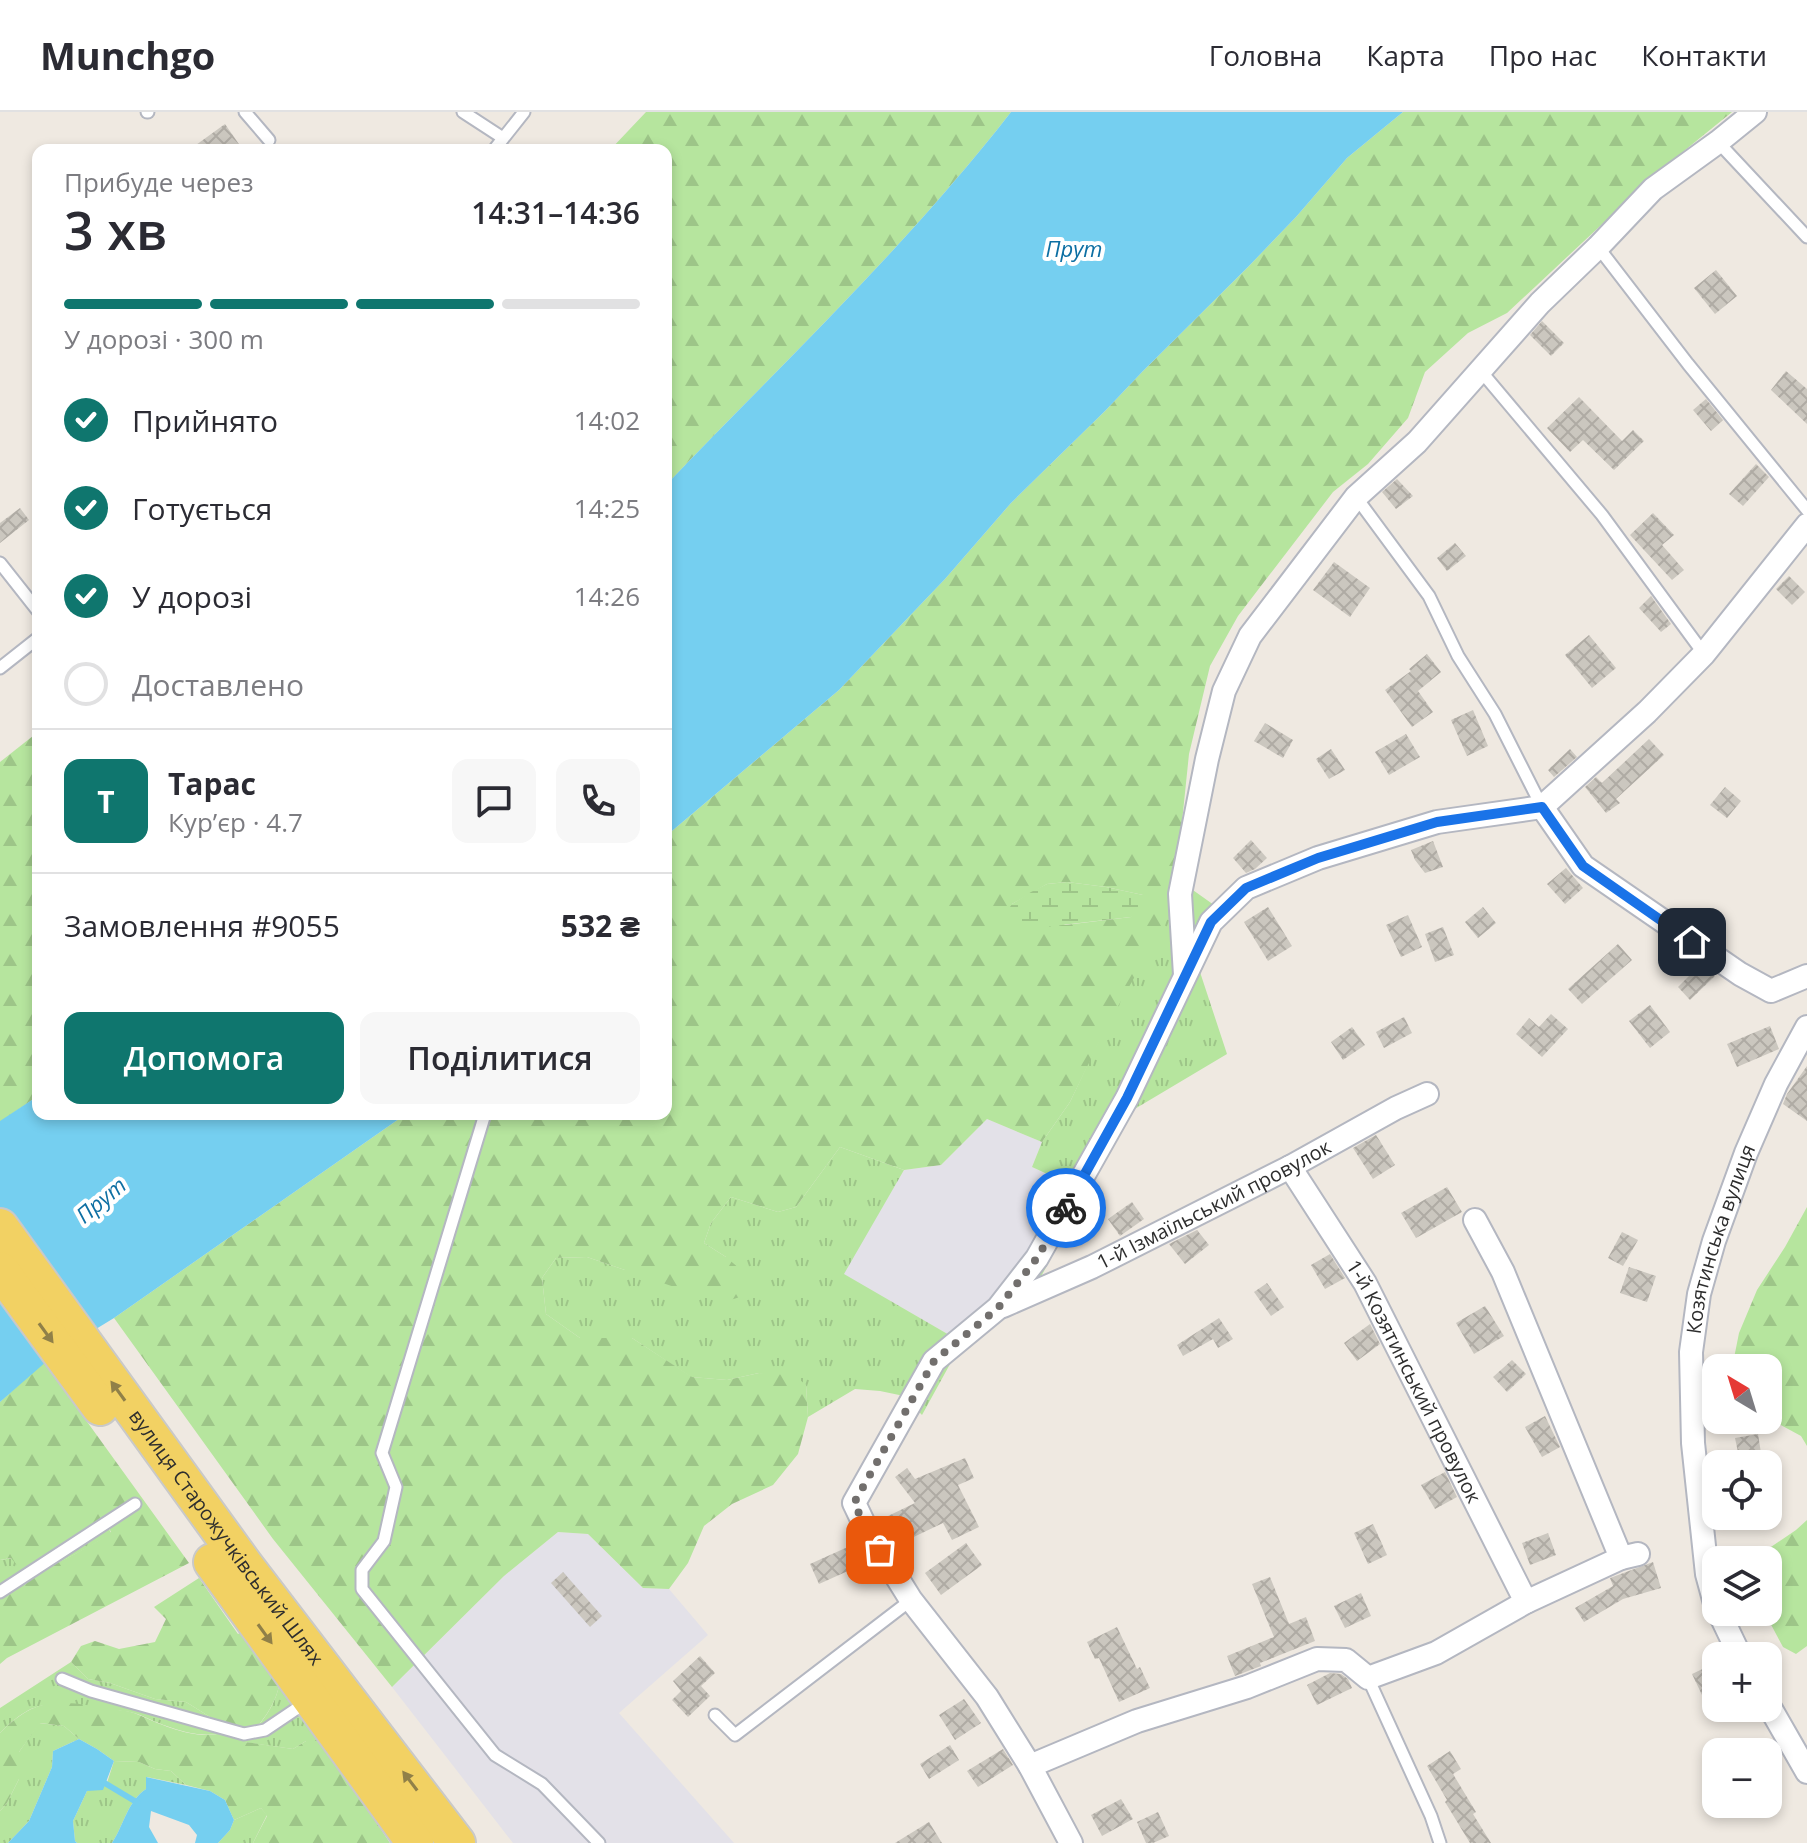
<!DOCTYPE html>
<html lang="uk">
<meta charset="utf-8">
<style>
:root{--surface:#fff;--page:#f7f7f7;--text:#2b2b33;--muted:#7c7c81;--line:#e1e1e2;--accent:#0f766e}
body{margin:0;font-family:"Open Sans",sans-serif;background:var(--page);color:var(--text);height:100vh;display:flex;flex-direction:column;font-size:30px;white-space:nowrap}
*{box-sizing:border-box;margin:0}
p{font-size:26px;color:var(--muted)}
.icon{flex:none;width:44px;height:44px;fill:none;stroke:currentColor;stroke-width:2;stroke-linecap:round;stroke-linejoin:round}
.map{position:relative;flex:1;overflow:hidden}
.details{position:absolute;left:32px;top:32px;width:640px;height:976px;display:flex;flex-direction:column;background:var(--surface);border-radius:16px;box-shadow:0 4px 12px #0003}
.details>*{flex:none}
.needle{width:52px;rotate:322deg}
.fabs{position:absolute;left:1702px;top:1242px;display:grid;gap:16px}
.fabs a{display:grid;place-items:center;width:80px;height:80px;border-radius:16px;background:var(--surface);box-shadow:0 4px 12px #0003;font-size:40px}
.pin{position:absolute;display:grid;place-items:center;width:68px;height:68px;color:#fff;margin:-34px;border-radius:16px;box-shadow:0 4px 12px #0006}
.courier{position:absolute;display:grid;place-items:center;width:80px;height:80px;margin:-40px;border:6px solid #1a73e8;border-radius:50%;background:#fff;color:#222;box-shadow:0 2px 10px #0007}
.head em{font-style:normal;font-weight:600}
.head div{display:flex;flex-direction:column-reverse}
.head{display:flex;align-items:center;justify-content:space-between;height:136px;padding:0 32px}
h1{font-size:52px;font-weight:600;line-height:60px}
.bar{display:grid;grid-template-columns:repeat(4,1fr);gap:12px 8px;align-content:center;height:96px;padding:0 32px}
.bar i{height:10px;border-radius:6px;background:var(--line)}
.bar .on{background:var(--accent)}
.bar p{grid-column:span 4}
.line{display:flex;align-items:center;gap:20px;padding:0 32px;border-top:2px solid var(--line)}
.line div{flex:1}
.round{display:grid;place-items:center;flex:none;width:84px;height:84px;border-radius:16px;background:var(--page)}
ol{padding:0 32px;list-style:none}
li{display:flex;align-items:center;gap:24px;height:88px}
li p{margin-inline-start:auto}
li .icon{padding:8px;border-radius:50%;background:var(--accent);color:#fff;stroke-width:4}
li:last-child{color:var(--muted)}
li i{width:44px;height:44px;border:4px solid var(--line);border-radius:50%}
.primary-button{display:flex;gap:16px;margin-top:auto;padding:16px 32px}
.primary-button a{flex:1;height:92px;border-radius:16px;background:var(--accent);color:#fff;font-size:32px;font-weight:600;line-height:92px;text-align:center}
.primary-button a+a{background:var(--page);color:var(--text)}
header{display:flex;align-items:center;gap:48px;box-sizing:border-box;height:112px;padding:0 40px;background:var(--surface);border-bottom:2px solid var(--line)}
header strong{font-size:38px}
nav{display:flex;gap:44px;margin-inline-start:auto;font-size:28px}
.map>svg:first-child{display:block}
</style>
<header>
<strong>Munchgo</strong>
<nav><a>Головна</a><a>Карта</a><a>Про нас</a><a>Контакти</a></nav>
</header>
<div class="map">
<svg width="1807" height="1731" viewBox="0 0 1807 1731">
<defs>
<pattern id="grass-tufts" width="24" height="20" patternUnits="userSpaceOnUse" patternTransform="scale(2)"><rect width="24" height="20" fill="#b6e59e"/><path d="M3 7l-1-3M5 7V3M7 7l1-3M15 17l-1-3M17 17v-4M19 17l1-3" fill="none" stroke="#9dc588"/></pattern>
<pattern id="forest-firs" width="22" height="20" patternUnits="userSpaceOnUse" patternTransform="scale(2)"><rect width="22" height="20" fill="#b6e59e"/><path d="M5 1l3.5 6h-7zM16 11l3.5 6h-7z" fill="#9dc588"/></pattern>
<pattern id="wetland-marsh" width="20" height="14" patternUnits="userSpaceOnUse" patternTransform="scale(2)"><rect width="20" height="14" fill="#b6e59e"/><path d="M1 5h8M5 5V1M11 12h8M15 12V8" fill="none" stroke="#9dc588"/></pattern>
<pattern id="building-cross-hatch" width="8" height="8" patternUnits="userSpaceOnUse" patternTransform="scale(2)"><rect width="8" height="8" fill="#cbc7bf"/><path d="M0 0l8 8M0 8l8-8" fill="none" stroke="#afaba4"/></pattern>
</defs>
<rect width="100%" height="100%" fill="#efe9e1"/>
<!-- industrial -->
<g fill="#e3e1e8">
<path d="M987,1007L1042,1030L1032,1055L1069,1073L1024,1156L951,1224L843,1162L904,1058L941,1053Z"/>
<path d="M558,1420L588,1422L643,1476L669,1477L708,1523L619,1601L734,1731H513L392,1575L504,1464Z"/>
</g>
<!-- grass -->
<g fill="url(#grass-tufts)">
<path d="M1176,766L1228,803L1199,857L1227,942L1133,998L1028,1188L955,1243L922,1303L904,1284L880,1279L855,1277L808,1305L806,1273L759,1261L727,1268L691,1265L632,1226H580L546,1202L542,1166L556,1146L587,1145L625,1158L726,1145L704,1131L711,1111L731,1085L778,1100L796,1095L840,1035L904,1058L844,1162L951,1224L1024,1156L1069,1072L1032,1055L1042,1030L1070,990Z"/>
<path d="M103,1405L111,1421C76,1446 33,1458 0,1486V1448L53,1440Z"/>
<path d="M71,1550L88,1567L110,1571L155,1587L186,1590L223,1613L224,1620C199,1629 162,1613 140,1603C127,1598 110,1598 96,1597C50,1591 35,1585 0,1621V1596Z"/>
<path d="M280,1569L323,1629H306L293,1637L244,1630C261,1612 276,1594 280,1569Z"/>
<path d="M39,1611L64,1614L79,1627L53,1639L52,1655L29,1709L8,1731H0V1699L7,1691L19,1667V1640Z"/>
<path d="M114,1649L139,1650L155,1657L171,1659L186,1673L147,1665L146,1677C127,1690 124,1713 112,1731H77L75,1729L73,1709L87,1679L107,1671Z"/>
<path d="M261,1696L267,1703L253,1731H218L230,1718L234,1708Z"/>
</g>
<!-- forest -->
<g fill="url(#forest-firs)" fill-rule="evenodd">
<path d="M646,0H1011C907,134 783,251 666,373V38H610Z"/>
<path d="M1403,0H1732L1658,60L1507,201L1468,221L1425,260L1408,306L1368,352L1333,380L1238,504L1210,554L1189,642L1173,797L1108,912L1070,990L1042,1030L987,1007L941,1053L904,1058L840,1035L796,1095L778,1100L731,1085L711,1111L704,1131L726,1145L748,1164L743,1184L721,1191L587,1145L556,1146L542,1166L546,1202L580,1226H632L692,1265L727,1268L759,1261L794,1263L806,1273L808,1305L798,1342L773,1373L732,1392L704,1414L688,1451L669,1477L643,1476L588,1422L558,1420L504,1464L392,1575L273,1427L114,1206L406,1002H666V724L839,578L945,467L1011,391L1105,299L1143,259L1248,155L1296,105L1347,46ZM1067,770L1106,775L1143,783L1131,805L1065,813L1012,792L1047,772Z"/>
<path d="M38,620V984L0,1010V650Z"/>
<path d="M1807,1095V1334L1801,1324L1768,1306V1256H1732L1739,1221L1757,1178L1785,1135Z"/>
<path d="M44,1250L189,1451L7,1546L0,1552V1486C33,1458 76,1446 111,1420L103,1405L53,1440L32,1458L19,1456L11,1446L0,1448V1290Z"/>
<path d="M1807,1408V1534L1796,1542L1783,1535L1767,1505L1768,1437L1796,1418Z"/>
<path d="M199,1466L238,1522L245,1518L280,1569C276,1595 260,1611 245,1630L293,1637L306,1629H323L390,1731H253L267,1704L261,1696L234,1708L225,1688L210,1679L186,1673L171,1659L155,1657L139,1650L114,1649L97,1637L79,1627L64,1614L40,1611L19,1640V1667L7,1691L0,1699V1621C34,1586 57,1587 103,1596C115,1598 128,1598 139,1603C162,1613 199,1630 224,1620L223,1613L186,1590L155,1587L110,1571L88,1567L71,1550L81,1534L95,1529L119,1537L155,1530L166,1507L154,1495Z"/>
</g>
<!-- wetland -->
<path fill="url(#wetland-marsh)" d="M1067,770L1106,775L1143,783L1151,793L1146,800L1131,805L1019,818L1010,813L1004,804L1012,792L1031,780L1047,772Z"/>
<!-- water -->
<g fill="#75cff0">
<path d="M1011,0H1403L1347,46L1296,105L1248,155L1143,259L1105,299L1011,391L945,467L839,578L666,724V373C783,251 907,134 1011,0Z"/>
<path d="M38,984V1002H406L114,1206L55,1242L0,1290V1009Z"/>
<path d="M79,1627L97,1637L114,1649L103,1678L87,1679L73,1709L75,1729L77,1731H8L29,1709L52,1655L53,1639Z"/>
<path d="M146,1665L210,1679L225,1688L234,1708L230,1718L218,1731H195L197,1723L189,1713L151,1699L149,1715L158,1731H112C124,1713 127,1690 146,1677Z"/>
</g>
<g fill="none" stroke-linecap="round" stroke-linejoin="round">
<!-- stream -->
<path stroke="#75cff0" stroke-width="6" d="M103,1670L138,1691"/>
</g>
<!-- building -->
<g fill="url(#building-cross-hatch)">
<path d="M225,12L243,38H189Z"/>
<path d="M1716,158L1737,184L1715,202L1694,176Z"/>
<path d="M1542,209L1564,231L1551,244L1530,223Z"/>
<path d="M1786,259L1807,277V312L1771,278Z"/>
<path d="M1579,285L1622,329L1633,318L1644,329L1614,358L1583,328L1570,340L1547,316Z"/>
<path d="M1706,287L1723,308L1711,319L1693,298Z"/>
<path d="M1756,352L1769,365L1743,394L1729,382Z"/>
<path d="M1397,367L1413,384L1396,397L1382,380Z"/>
<path d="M20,396L29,408L0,431V411Z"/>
<path d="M1653,401L1674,423L1662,433L1684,458L1672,468L1630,423Z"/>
<path d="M1455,431L1466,444L1447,459L1437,446Z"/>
<path d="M1334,450L1370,476L1350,505L1313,478Z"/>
<path d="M1789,464L1805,480L1792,493L1776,477Z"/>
<path d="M1651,484L1671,512L1661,520L1639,496Z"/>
<path d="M1589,523L1616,556L1592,576L1565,543Z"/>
<path d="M1427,542L1441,560L1418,579L1433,600L1412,615L1385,578L1411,559L1409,557Z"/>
<path d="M1473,598L1488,634L1467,644L1451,608Z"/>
<path d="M1265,611L1293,628L1283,646L1254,629Z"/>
<path d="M1406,622L1420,645L1389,663L1375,640Z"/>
<path d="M1649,627L1664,643L1616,687L1620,691L1606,701L1585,675L1596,665L1602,671Z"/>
<path d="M1331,637L1345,658L1329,667L1316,647Z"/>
<path d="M1570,637L1577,645L1554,665L1548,658Z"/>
<path d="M1725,675L1741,689L1727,706L1710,693Z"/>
<path d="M1251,728L1267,746L1255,757L1246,761L1233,746Z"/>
<path d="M1433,729L1443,755L1425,761L1415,748L1411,738Z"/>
<path d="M1566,756L1583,776L1565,792L1547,772Z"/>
<path d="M1268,795L1292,834L1268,849L1244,810Z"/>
<path d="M1483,795L1496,811L1478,826L1465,810Z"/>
<path d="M1408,803L1422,835L1401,845L1386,813Z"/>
<path d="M1443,815L1454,843L1435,850L1425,822Z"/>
<path d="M1618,832L1632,848L1582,892L1568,877Z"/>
<path d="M1701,852L1715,864L1690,888L1678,875Z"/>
<path d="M1650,893L1670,920L1650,936L1629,909Z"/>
<path d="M1551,902L1568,917L1542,945L1516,922L1529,906L1539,915Z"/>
<path d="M1404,905L1412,921L1384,936L1376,920Z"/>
<path d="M1770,914L1779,937L1737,955L1727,932Z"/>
<path d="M1352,915L1365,933L1343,948L1331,930Z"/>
<path d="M1807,954V1009L1783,992L1787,982Z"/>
<path d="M1376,1023L1395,1053L1373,1067L1353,1036Z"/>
<path d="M1447,1075L1462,1100L1416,1126L1401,1101Z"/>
<path d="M1132,1090L1144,1107L1120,1124L1108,1107Z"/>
<path d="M1197,1118L1209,1133L1185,1152L1169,1132Z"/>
<path d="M1622,1120L1638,1128L1623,1154L1608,1146Z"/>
<path d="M1330,1142L1345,1166L1325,1177L1311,1153Z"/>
<path d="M1629,1155L1656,1164L1647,1190L1620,1181Z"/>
<path d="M1267,1171L1284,1195L1271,1204L1254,1180Z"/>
<path d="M1485,1194L1504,1224L1474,1242L1456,1211Z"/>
<path d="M1219,1206L1233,1227L1218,1236L1213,1227L1183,1244L1177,1233Z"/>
<path d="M1370,1212L1380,1232L1357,1249L1344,1231Z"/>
<path d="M1512,1248L1526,1262L1507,1280L1493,1265Z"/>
<path d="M1545,1304L1560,1335L1542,1345L1525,1315Z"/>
<path d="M1758,1322L1761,1341L1739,1345L1735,1326Z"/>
<path d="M965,1346L974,1366L958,1373L979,1415L952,1428L943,1411L899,1432L886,1405L915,1391L895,1365L907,1356L915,1367Z"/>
<path d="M1445,1360L1457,1385L1435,1397L1421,1373Z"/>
<path d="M1373,1412L1387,1443L1368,1452L1354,1421Z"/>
<path d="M1548,1421L1556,1443L1530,1453L1522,1431Z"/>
<path d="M966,1431L982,1453L941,1483L925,1461Z"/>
<path d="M850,1434L859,1454L819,1472L810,1452Z"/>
<path d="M1653,1450L1661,1476L1623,1487L1584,1510L1575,1496L1613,1474L1610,1466Z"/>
<path d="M563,1460L602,1504L590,1515L551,1471Z"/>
<path d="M1270,1465L1289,1512L1306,1505L1315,1529L1260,1551L1261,1554L1235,1564L1227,1544L1274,1525L1252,1472Z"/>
<path d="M1361,1481L1371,1504L1345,1516L1334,1494Z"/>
<path d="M1117,1515L1137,1557L1140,1555L1150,1576L1119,1590L1099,1546L1095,1547L1087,1530Z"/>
<path d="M700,1544L715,1561L701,1574L710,1584L688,1605L672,1588L681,1579L673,1569Z"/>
<path d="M1711,1553L1716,1563V1576L1702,1583L1692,1562Z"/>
<path d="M1330,1561L1341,1562L1348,1567L1352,1576L1317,1593L1307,1573Z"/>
<path d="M964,1587L981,1611L955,1628L939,1603Z"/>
<path d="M950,1633L959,1648L929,1667L920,1652Z"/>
<path d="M1003,1637L1013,1653L978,1675L967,1659Z"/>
<path d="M1450,1639L1461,1657L1453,1662L1476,1700L1473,1702L1491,1731H1470L1445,1690L1447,1688L1427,1654Z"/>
<path d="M1121,1687L1133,1707L1102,1724L1091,1703Z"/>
<path d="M1158,1700L1169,1724L1153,1731H1146L1137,1710Z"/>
<path d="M929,1710L942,1731H895Z"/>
</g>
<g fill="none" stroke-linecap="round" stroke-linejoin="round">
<defs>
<g id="service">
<path d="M147,0H148"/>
<path d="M245,0L269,28"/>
<path d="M463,0L503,26"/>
<path d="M1718,30L1807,125"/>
<path d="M494,38L524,0"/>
<path d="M1598,135L1688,252L1807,398"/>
<path d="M1480,258L1602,403L1704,542"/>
<path d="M1356,385L1429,484L1458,544L1495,602L1542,695"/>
<path d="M0,451L38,499"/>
<path d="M0,556L38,526"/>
<path d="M485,1002L382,1341L396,1375L384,1429L362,1458V1477L495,1643L542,1672L599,1731"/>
<path d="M0,1480L135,1392"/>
<path d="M1368,1566L1431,1704L1440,1731"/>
<path d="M62,1567L91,1579L244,1622L265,1618L308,1589"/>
<path d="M715,1603L735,1623L911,1488"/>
</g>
<g id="minor">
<path d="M1542,695L1583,754L1740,862L1771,879L1807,864"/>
<path d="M1185,863L1180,782L1207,647L1224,579L1250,524L1356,385L1417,330L1540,191L1598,135L1653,77L1718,30L1755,0"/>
<path id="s1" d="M1290,1055L1365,1171L1526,1490"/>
<path d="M1475,1108L1503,1160L1621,1446"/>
<path id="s2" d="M1003,1194L1092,1155L1290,1055L1396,996L1427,982"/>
<path id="s3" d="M1716,1495L1707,1462L1693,1331L1691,1240L1699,1182L1714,1129L1746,1041L1776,972L1807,915"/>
<path d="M1719,1500L1740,1544"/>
<path d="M1768,1592L1807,1660"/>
<path d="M1030,1654L1137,1609L1247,1575L1317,1547L1346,1548L1368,1566L1436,1541L1526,1490L1621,1446L1638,1442"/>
<path d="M1071,1731L1030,1654L987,1585L911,1488L865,1414L854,1391L934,1249L998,1196L1037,1146L1127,986L1211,810L1246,776L1318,746L1437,710L1542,695L1647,600L1704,542L1807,413"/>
</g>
<g id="primary">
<path id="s4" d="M0,1115L246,1455L457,1731"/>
<path d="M0,1158L100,1295"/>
<path d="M212,1450L415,1731"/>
</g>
</defs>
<!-- service casing -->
<use href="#service" stroke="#b4b7c1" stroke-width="15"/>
<!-- minor casing -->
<use href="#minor" stroke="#b4b7c1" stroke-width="26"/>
<!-- primary casing -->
<use href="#primary" stroke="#c9c9c9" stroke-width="40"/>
<!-- service -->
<use href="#service" stroke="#fff" stroke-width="11"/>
<!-- minor -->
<use href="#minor" stroke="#fff" stroke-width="22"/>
<!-- primary -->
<use href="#primary" stroke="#f2d163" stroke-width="36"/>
</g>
<!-- one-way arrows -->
<defs><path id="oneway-solid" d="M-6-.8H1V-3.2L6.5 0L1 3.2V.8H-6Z" transform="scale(2)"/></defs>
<g fill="#908048">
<use href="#oneway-solid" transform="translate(46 1221) rotate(54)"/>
<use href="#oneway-solid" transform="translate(118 1279) rotate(-126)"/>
<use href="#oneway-solid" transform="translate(265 1522) rotate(54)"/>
<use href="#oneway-solid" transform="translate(410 1669) rotate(-127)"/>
</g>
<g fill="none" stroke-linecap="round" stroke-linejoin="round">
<!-- done -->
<path stroke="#726f6d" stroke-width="8" stroke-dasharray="0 14.4" d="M880,1438L865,1414L854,1391L934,1249L998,1196L1037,1146L1066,1096"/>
<!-- route -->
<path stroke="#1a73e8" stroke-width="10" d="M1066,1096L1127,986L1211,810L1246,776L1318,746L1437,710L1542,695L1583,754L1692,830"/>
</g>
<g text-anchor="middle" stroke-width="8" stroke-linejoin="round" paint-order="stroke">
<!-- street labels -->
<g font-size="20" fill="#2e2e2e" stroke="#fff">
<text dy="7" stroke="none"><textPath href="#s2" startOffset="234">1-й Ізмаїльський провулок</textPath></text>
<text dy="7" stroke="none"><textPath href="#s3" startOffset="374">Козятинська вулиця</textPath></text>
<text dy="7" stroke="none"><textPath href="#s1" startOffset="248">1-й Козятинський провулок</textPath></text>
<text dy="7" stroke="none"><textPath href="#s4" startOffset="384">вулиця Старожучківський Шлях</textPath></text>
</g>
<!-- water labels -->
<g font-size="22" font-style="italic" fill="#0d6fa3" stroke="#fff">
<text x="1074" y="145">Прут</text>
<text transform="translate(101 1088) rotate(-40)" y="8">Прут</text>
</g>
</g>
</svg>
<div class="fabs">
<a><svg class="needle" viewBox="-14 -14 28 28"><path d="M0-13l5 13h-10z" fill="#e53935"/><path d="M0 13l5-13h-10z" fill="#7c7c81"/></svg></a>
<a><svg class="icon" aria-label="locate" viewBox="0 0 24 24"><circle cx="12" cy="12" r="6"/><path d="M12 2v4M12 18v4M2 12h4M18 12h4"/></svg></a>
<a><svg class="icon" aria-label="layers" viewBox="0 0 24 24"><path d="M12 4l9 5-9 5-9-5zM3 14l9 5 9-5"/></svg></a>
<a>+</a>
<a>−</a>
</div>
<div class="pin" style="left:880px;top:1438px;background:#ea580c"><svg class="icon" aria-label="bag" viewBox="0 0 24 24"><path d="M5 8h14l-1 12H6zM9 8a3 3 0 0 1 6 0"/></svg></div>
<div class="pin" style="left:1692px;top:830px;background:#1f2937"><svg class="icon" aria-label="home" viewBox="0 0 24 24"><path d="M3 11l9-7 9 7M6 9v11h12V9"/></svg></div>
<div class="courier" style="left:1066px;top:1096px"><svg class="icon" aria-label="bike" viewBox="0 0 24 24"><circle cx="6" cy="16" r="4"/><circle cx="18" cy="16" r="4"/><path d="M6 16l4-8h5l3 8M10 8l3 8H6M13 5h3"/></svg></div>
<section class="details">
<div class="head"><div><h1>3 хв</h1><p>Прибуде через</p></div><em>14:31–14:36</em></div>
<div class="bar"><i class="on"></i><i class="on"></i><i class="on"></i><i></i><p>У дорозі · 300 m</p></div>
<ol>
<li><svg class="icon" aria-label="check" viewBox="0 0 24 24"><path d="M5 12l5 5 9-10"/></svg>Прийнято<p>14:02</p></li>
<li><svg class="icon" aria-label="check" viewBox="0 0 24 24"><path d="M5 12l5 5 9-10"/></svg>Готується<p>14:25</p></li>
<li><svg class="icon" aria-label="check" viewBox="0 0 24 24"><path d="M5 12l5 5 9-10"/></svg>У дорозі<p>14:26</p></li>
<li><i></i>Доставлено</li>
</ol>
<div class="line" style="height:144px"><b class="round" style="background:var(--accent);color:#fff">Т</b><div><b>Тарас</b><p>Кур’єр · 4.7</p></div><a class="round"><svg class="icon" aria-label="chat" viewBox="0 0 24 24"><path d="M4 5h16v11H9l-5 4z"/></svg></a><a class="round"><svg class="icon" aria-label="phone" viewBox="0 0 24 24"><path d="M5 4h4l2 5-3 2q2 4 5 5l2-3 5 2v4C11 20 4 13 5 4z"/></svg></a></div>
<div class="line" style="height:104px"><div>Замовлення #9055</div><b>532 ₴</b></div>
<div class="primary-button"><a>Допомога</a><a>Поділитися</a></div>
</section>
</div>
